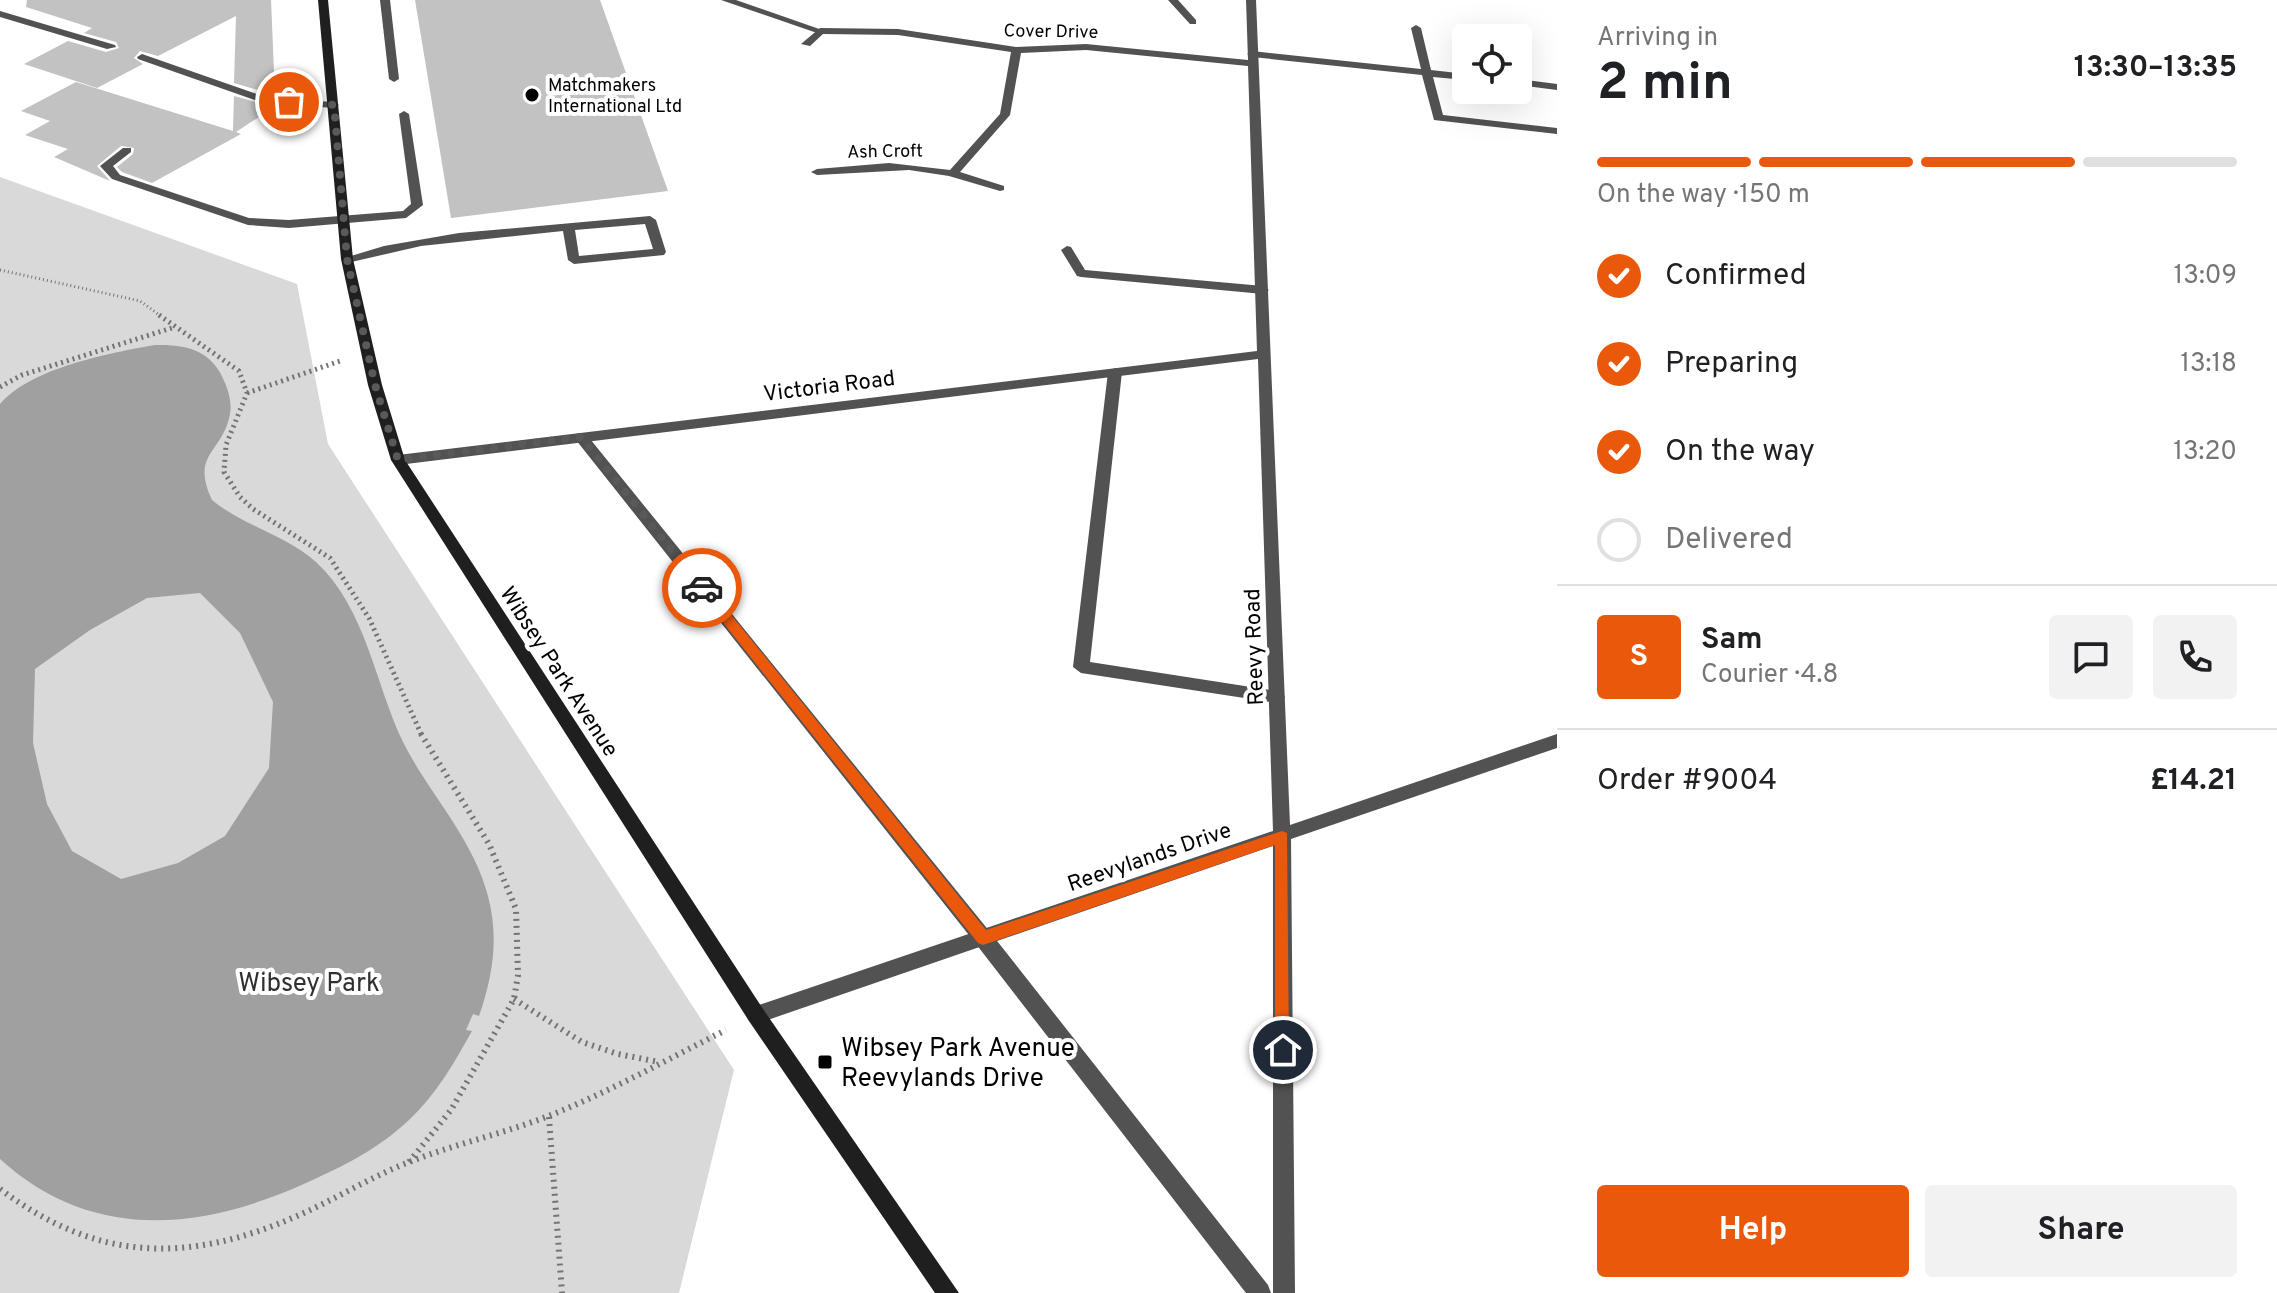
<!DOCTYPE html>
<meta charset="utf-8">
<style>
:root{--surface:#fff;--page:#f2f2f2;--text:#202124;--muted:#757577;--line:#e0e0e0;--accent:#ea580c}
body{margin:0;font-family:Overpass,sans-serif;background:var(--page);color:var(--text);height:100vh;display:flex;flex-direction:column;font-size:30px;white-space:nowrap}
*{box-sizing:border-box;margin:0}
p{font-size:26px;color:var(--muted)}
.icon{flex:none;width:44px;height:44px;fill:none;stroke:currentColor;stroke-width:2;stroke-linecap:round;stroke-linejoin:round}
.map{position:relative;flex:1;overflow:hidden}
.side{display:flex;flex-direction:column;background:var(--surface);width:720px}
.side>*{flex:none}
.buttons{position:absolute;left:1452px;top:24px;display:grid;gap:16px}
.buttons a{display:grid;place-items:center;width:80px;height:80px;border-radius:8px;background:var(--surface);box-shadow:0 8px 32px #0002;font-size:40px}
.pin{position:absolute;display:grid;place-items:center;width:68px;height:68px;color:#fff;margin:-34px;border:4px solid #fff;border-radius:50%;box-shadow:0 2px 8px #0007}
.courier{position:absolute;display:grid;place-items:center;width:80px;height:80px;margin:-40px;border:6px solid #ea580c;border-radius:50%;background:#fff;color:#222;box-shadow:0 2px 10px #0007}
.headline em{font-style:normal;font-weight:700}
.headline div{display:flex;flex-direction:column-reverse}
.headline{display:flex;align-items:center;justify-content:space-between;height:136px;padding:0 40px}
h1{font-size:52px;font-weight:700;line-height:60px}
.bar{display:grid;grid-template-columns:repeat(4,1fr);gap:12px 8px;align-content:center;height:96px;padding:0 40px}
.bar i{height:10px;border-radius:6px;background:var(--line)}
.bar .selected{background:var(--accent)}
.bar p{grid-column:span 4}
.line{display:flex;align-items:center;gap:20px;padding:0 40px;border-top:2px solid var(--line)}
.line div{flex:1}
.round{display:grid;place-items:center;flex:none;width:84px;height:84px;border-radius:8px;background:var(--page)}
ol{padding:0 40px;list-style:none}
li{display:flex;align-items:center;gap:24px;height:88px}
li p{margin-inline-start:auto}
li .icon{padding:8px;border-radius:50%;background:var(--accent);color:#fff;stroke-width:4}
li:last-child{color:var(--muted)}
li i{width:44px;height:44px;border:4px solid var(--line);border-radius:50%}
.primary-button{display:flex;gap:16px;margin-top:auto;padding:16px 40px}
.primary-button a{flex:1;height:92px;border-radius:8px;background:var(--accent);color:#fff;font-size:32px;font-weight:700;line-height:92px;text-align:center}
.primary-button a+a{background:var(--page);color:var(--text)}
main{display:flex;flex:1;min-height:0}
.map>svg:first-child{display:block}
</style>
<main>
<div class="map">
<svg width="1557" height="1293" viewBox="0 0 1557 1293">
<rect width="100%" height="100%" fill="#fff"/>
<!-- green -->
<path fill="#d9d9d9" d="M0,177L297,284L328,444L734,1070L679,1293H0Z"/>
<!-- water -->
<path fill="#a0a0a0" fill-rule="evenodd" d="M155,345C188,344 213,351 225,383C229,392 232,405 230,414C223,453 190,453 212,500C243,526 286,535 316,562C366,608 375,684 403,742C429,794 473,838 488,896C499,938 493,976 479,1016L473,1014L466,1030L472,1031C454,1063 436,1095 409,1120C378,1149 344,1166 306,1183C200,1231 91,1242 0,1159V404C31,368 109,353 155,345ZM200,593L240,633L273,702L269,768L225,836L178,863L121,879L72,851L47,804L33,743L35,669L90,630L147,598Z"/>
<!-- building -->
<g fill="#c2c2c2">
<path d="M27,0H271L275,95L234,83L236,16L158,56L140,51L134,58L143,64L97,88L24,64L68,41L106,52L119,48L116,42L84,33L92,28L26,7Z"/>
<path d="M415,0H600L668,191L451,218Z"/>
<path d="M76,82L233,131L234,96L274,107L236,132L241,134L152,183L122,172L117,167L133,154L134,148L121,146L97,166L110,181L54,157L68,149L25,135L50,121L21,111Z"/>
</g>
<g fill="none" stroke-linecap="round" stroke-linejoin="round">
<!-- path-far2 -->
<path stroke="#747474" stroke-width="3" stroke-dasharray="1 3" stroke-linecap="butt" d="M0,270L140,301L162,317"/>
<!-- path-far1 -->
<g stroke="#747474" stroke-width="5" stroke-dasharray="2 4" stroke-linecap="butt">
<path d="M159,315L239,371L247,393L226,445L224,472L240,497L253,509L330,558L369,618L422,736"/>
<path d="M0,387L22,375L175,327"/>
<path d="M247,393L340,361"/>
</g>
<!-- path -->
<g stroke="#747474" stroke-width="6" stroke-dasharray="2 5" stroke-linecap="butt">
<path d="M514,999L582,1042L618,1054L659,1062"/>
<path d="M549,1117L562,1293"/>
<path d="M409,1162L451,1110L514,999L518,975L516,909L489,844L421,734"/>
<path d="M0,1189C97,1262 187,1264 297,1216C336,1199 372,1176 412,1161C458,1143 506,1133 551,1115C611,1091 668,1059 726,1030"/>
</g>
<!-- lane -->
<g fill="#525252" fill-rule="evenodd">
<path d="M380,0H390L399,79L394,82L389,79Z"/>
<path d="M721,0H736L825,31L817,33Z"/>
<path d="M1416,25L1421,28L1431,70L1466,74V80L1433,77L1443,115L1557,128V134L1434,120L1422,75L1252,57L1247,54L1252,51L1421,69L1411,28Z"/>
<path d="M1518,79L1557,84V90L1518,85Z"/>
<path d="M404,111L409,114L423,205L406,218L289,228L248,225L112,179L100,166L123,148H131V152L113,166L120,175L249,218L289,220L403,211L411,204L399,114Z"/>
<path d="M650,216L656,220L666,252L664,255L574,264L568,260L563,231L421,246L347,263L341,259L384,246L459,233ZM645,224L653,249L579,256L575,230Z"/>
<path d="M1067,246L1071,247L1085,270L1263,286L1269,290L1263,294L1081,277L1077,276L1061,250Z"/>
<path d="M1115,368L1122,372L1090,662L1277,691L1283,693L1285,697L1283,701L1277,703L1081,673L1073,667L1108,372Z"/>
<path d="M581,433L586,434L990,932L1268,1285L1271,1293H1246L976,944L576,440L574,437L576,434Z"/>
</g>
<!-- street -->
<g fill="#525252" fill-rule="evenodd">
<path d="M1168,0H1178L1196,20V24H1190Z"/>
<path d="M1246,0H1256L1290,825L1557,734V748L1291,839L1295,1293H1273V846L756,1024L749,1021L746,1015L749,1009L756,1006L1273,831L1258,359L398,465L391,460L398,455L1257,351L1248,66L1086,50L1021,53L1010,115L960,172L1004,186V190L1000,191L949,176L909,170L817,175L811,172L817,169L889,163L950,170L1000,114L1011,52L898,35L823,34L810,46L801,44L820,28L898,29L1016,47L1086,44L1248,60Z"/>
<path d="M0,11L115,45L116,47L107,49L0,17Z"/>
<path d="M142,54L268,98L334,102L339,105L334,108L263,103L138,59L137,57Z"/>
</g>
<!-- secondary -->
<path fill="#1f1f1f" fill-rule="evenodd" d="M318,0H328L353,259L382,385L405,460L763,1009L959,1293H935L749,1021L391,460L368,385L341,259Z"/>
</g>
<!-- route -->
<path fill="#ea580c" d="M698,585H707L986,930L1282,831L1287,833L1289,1055L1283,1057L1275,1050V845L983,945L978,943L698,591Z"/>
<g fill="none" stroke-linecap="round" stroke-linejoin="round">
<!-- done -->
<path stroke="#595959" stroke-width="8" stroke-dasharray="0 14.4" d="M289,102L334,105L347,259L375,385L398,460L581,437L702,588"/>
</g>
<!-- markers -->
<g fill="#000" stroke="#fff" stroke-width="3">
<circle cx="532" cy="95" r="8"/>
<rect x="817" y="1054" width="16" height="16" rx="4"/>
</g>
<g text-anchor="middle" stroke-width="8" stroke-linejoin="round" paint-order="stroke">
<!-- far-street labels -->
<g font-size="18" fill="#000" stroke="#fff">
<text transform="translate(1051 31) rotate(1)" y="6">Cover Drive</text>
<text transform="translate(885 151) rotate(-1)" y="6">Ash Croft</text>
</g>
<!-- far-poi labels -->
<g font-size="18" fill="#000" stroke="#fff" text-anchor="start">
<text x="548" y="91">Matchmakers<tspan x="548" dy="21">International Ltd</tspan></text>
</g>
<!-- street labels -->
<g font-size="22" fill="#000" stroke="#fff">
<text transform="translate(829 385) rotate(-7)" y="8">Victoria Road</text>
<text transform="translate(1253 647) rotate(-92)" y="8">Reevy Road</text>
<text transform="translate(560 671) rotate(57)" y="8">Wibsey Park Avenue</text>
<text transform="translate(1149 856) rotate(-19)" y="8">Reevylands Drive</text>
</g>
<!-- near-park labels -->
<g font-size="26" fill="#303030" stroke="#fff">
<text x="309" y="991">Wibsey Park</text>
</g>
<!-- near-poi labels -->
<g font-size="26" fill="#000" stroke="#fff" text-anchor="start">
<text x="841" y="1056">Wibsey Park Avenue<tspan x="841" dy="30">Reevylands Drive</tspan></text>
</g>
</g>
</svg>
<div class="buttons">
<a><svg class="icon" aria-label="locate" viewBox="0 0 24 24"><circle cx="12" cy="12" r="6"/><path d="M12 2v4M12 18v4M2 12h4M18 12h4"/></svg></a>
</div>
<div class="pin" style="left:289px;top:102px;background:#ea580c"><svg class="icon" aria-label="bag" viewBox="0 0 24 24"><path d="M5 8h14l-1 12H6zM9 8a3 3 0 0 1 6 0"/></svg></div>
<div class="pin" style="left:1283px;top:1050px;background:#1f2937"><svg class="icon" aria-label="home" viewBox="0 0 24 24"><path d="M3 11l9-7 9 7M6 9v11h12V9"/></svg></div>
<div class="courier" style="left:702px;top:588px"><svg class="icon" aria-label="car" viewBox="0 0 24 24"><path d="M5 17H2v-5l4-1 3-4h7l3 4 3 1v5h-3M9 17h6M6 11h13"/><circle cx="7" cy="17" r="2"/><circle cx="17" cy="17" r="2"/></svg></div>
</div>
<section class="side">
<div class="headline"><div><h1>2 min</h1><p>Arriving in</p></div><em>13:30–13:35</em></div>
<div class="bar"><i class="selected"></i><i class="selected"></i><i class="selected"></i><i></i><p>On the way · 150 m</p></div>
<ol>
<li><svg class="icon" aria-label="check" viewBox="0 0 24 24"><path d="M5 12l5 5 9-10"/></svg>Confirmed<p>13:09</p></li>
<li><svg class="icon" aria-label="check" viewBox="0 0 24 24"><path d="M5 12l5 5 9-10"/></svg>Preparing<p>13:18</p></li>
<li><svg class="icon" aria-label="check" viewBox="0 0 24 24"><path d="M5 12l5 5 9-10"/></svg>On the way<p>13:20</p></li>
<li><i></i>Delivered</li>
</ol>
<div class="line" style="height:144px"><b class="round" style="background:var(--accent);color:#fff">S</b><div><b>Sam</b><p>Courier · 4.8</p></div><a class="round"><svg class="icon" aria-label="chat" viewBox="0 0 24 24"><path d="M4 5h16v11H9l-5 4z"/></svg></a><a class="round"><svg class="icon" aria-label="phone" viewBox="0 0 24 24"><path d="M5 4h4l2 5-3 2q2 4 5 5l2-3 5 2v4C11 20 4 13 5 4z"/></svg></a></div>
<div class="line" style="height:104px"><div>Order #9004</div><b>£14.21</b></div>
<div class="primary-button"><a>Help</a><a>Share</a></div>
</section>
</main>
